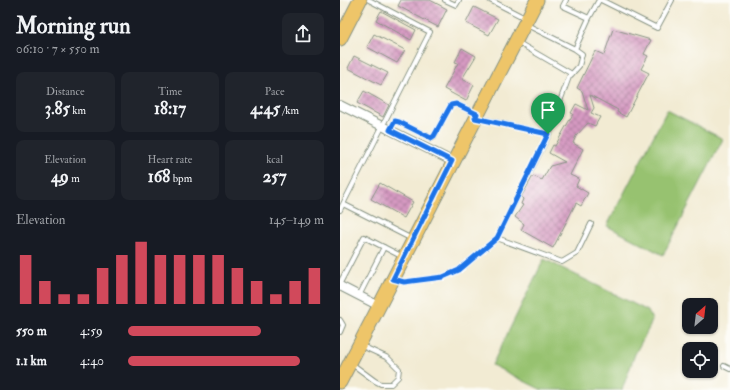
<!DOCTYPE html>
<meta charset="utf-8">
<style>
:root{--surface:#171b24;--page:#20242c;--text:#f1f3f6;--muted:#9ea1a6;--accent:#d1495b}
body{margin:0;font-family:"IM FELL Double Pica",serif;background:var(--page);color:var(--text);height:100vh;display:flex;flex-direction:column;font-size:15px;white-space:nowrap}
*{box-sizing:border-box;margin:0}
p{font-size:13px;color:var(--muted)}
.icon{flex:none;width:22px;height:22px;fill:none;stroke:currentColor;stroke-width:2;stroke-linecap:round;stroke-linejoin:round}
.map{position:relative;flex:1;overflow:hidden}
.side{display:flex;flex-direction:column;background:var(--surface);width:340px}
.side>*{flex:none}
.needle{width:26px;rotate:28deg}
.controls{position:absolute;left:342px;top:298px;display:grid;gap:8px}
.controls a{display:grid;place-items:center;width:36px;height:36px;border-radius:8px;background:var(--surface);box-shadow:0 1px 3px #0004;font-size:20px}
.pin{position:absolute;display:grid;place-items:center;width:34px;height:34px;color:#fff;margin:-41px -17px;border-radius:50% 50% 50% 0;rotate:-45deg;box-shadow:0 0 4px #0007}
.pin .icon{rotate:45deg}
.round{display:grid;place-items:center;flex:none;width:42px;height:42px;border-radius:8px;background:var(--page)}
.summary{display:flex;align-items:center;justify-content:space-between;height:68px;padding:0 16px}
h1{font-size:22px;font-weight:800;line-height:30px}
.figures{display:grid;grid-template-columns:repeat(3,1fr);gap:6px;height:68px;padding:4px 16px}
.figures div{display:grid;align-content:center;border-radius:8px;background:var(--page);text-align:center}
.figures b{font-size:17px;font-weight:800}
.figures small{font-size:11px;font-weight:400}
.figures p{font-size:11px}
.chart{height:112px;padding:8px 16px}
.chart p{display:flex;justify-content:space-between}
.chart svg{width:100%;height:72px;margin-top:4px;stroke:var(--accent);stroke-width:6}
ul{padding:0 16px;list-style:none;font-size:13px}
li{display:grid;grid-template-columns:64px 48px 1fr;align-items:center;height:30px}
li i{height:10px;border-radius:5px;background:var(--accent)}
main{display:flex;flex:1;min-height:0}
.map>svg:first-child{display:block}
.pitch{fill:#97c270;stroke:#5b8052}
.building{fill:url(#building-cross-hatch)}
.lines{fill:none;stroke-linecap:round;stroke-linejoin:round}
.service-casing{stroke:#889484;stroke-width:6}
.minor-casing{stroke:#889484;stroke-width:10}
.primary-casing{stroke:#889484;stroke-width:15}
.service{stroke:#fff;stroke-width:4}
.minor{stroke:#fff;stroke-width:8}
.primary{stroke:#eec569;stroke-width:13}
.route-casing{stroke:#fff;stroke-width:8}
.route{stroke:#1a73e8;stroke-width:5}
</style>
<main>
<section class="side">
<div class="summary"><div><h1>Morning run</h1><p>06:10 · 7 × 550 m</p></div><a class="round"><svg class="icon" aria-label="share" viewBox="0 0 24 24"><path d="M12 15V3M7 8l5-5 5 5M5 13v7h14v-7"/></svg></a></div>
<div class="figures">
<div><p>Distance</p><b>3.85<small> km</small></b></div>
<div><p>Time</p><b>18:17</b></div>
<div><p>Pace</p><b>4:45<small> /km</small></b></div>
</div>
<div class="figures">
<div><p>Elevation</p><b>49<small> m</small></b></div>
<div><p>Heart rate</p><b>168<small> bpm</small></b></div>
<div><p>kcal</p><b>257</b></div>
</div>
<div class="chart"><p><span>Elevation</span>145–149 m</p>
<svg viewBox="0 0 160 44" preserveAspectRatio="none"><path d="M5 44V14M15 44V30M25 44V38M35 44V38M45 44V22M55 44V14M65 44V6M75 44V14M85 44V14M95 44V14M105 44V14M115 44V22M125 44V30M135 44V38M145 44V30M155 44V22"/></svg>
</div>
<ul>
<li><b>550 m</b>4:59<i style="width:68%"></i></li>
<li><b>1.1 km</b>4:40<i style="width:88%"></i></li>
</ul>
</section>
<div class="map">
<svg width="390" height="390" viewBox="0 0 390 390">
<defs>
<pattern id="building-cross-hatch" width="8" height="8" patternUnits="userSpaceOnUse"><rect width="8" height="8" fill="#d599c1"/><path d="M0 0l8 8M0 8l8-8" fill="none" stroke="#ac7e9e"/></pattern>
</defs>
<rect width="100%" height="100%" fill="#fdfcf7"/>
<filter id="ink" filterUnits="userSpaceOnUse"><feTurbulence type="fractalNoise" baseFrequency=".025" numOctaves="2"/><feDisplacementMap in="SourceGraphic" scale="8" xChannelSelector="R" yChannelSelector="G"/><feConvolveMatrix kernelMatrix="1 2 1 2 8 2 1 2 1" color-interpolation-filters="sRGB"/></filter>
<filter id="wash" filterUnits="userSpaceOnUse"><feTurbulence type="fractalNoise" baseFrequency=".012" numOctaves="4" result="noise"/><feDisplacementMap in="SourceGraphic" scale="16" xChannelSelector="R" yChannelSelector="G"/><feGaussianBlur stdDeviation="0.9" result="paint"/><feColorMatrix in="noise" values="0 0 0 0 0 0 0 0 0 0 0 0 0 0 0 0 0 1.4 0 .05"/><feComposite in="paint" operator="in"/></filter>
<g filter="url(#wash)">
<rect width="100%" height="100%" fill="#f2ebd3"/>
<!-- pitch -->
<path class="pitch" d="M327,110L383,139L323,255L267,226Z
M204,259L308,311L312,320L310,326L295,354L282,390H202L152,365Z"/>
<g id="blocks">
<!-- building -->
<path class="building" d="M61,0H90L107,9L98,27L58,6Z
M134,7L158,19L149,35L126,23Z
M41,11L76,30L71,40L36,20Z
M273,29L311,40L304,54L308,56L301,69L309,73L286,117L277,112L278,110L250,95L254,108L251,113L260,117L255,126L248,123L236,136L233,143L243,149L230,175L239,179L236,186L248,193L241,206L236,203L213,248L181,230L184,224L175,217L183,205L181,204L183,199L181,197L193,176L202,180L210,166L225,162L209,153L213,145L215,146L233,114L231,113L236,104L248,110L242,91L237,88L255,51L264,55Z
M34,34L65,50L57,63L27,47Z
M122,48L136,56L122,79L134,85L126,101L104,89L118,63L115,62Z
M14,56L48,73L41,85L8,68Z
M24,91L49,105L43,117L17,103Z
M40,183L73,202L64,218L31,199Z"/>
</g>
</g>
<g filter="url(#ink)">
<use href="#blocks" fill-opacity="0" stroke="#889484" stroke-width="1"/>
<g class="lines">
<defs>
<path id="service" d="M105,0L116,5L119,0
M150,0L185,18
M226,0L223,6L249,18L259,0
M261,0L317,28L332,0
M187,25L235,49
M177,42L232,74
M137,118L209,134
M50,130L55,121L59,122L91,138L94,136L111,105L116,104L137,114
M3,204L72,239
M0,210L90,32L29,0
M157,238L222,262L237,253L251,224
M55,279L64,282L103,277L119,270L157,238L217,118L219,104L229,77L239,66L242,54L235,49L249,18
M0,283L24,237L63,257
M19,296L44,247
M0,320L3,325L0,332
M12,364L35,381L41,384H51L58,377L59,369L48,358L22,346
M384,366L390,369"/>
<path id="minor" d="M0,105L112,161
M0,286L39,306"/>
<path id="primary" d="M0,39L20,0
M0,382L197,0"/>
</defs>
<!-- service casing -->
<use href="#service" class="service-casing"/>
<!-- minor casing -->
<use href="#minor" class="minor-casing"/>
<!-- primary casing -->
<use href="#primary" class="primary-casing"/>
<!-- service -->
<use href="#service" class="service"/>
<!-- minor -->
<use href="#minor" class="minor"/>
<!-- primary -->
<use href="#primary" class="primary"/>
</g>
</g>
<g class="lines" filter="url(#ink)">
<defs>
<path id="route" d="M116,104L137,114L135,118L208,134L157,238L119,270L103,277L64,282L53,279L112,161L50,130L55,121L59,122L91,138L94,136L111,105Z"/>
</defs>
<!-- route casing -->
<use href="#route" class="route-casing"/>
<!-- route -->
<use href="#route" class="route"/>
</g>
</svg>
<div class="controls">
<a><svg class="needle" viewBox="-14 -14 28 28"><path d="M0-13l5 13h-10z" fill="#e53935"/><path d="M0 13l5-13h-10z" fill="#9ea1a6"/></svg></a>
<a><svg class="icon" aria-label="locate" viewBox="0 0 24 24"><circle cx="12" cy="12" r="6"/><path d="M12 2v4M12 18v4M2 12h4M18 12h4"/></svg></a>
</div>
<div class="pin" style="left:208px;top:134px;background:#1e9e55"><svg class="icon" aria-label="arrive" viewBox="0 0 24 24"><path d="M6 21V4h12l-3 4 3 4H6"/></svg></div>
</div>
</main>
